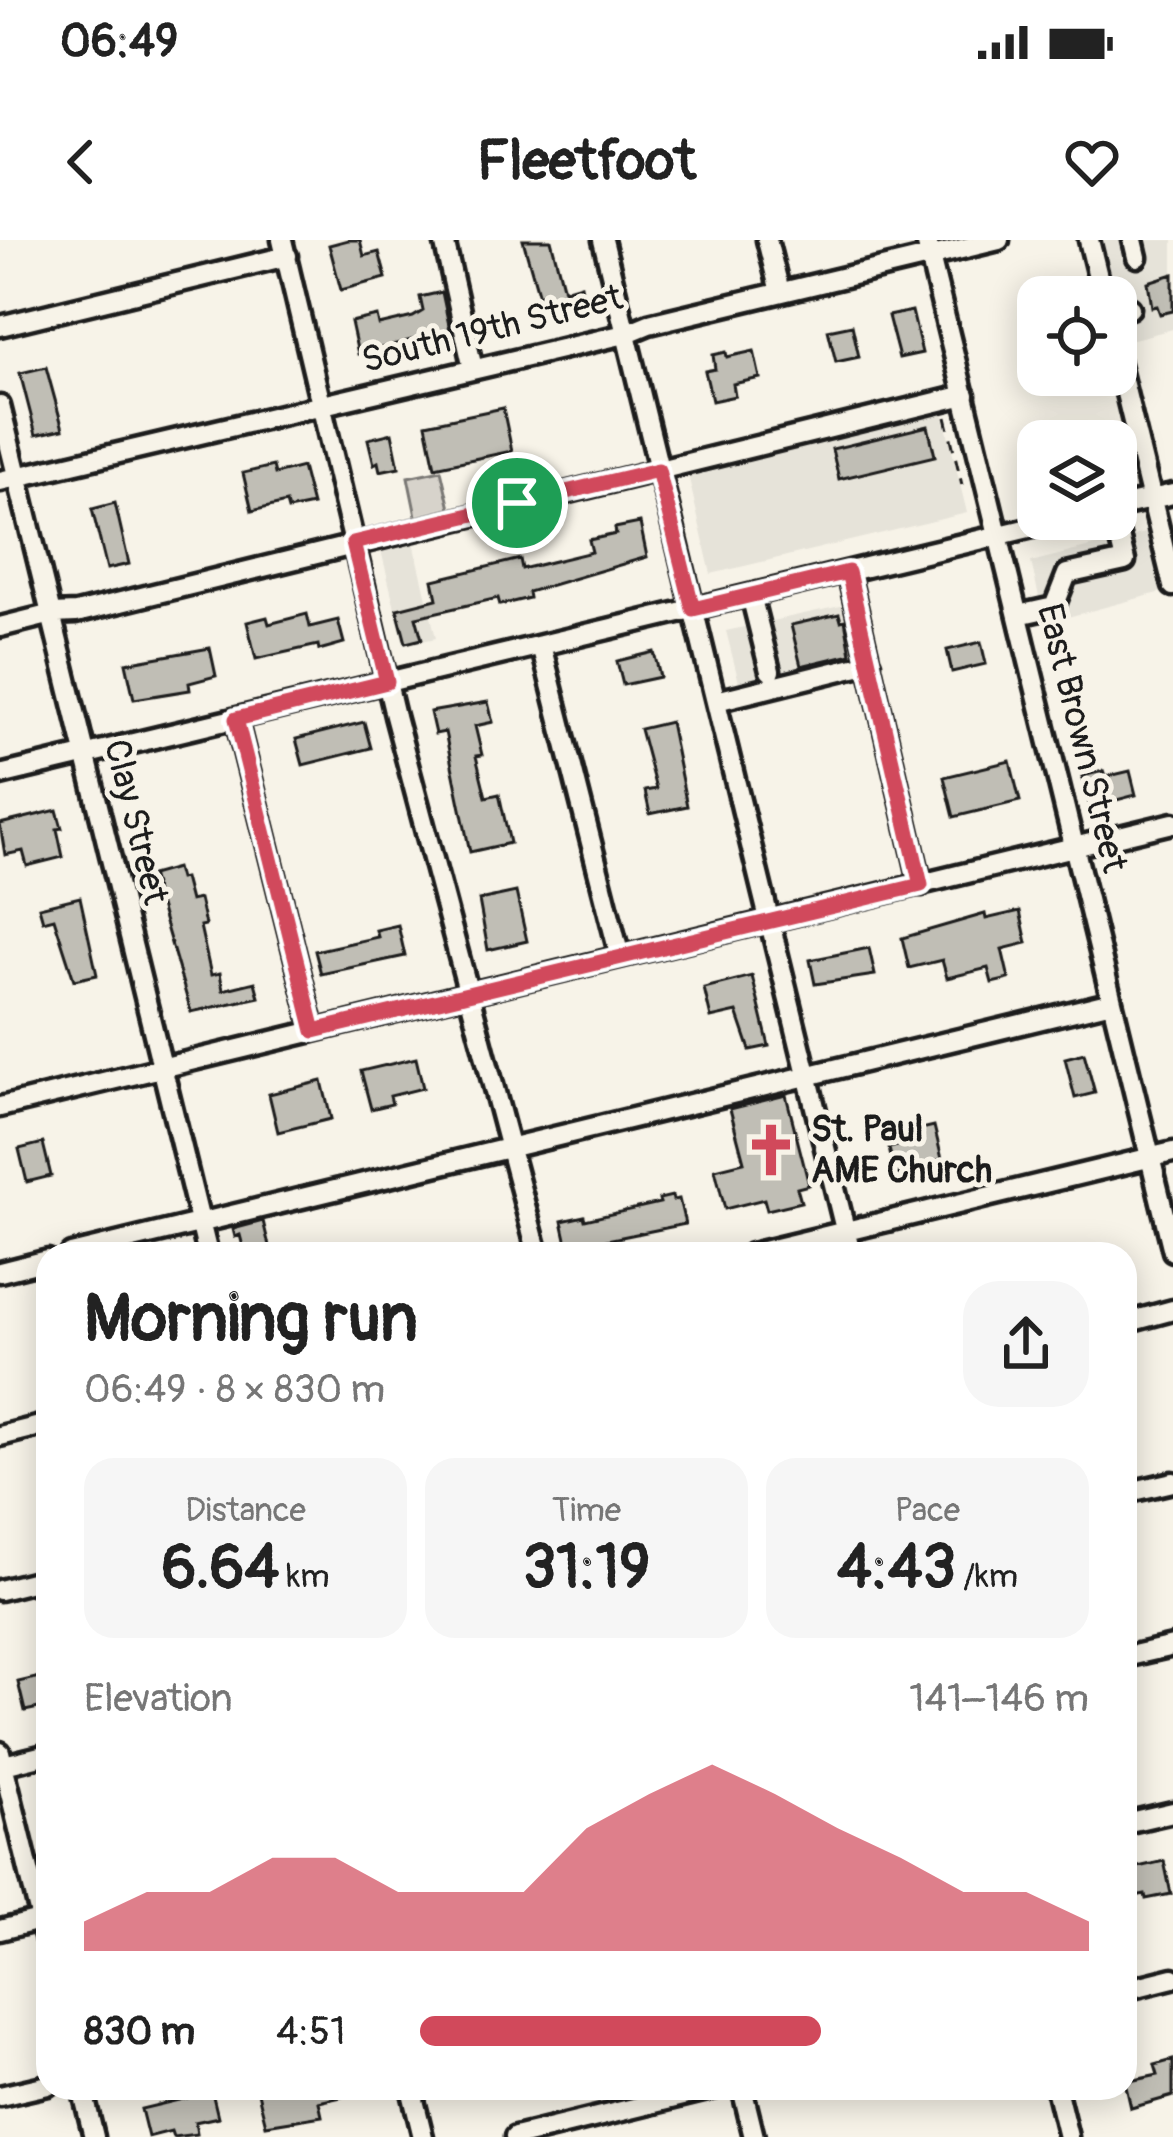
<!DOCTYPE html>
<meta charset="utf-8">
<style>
:root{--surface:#fff;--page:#f6f6f6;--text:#222;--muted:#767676;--accent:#d1495b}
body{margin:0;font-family:Pangolin,sans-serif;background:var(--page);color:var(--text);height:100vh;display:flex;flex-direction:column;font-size:45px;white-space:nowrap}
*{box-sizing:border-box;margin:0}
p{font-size:39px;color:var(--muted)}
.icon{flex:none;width:66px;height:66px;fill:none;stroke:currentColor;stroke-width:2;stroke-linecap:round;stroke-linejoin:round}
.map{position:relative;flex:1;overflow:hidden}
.details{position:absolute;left:36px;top:1002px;width:1101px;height:858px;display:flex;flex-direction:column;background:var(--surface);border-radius:36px;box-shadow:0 6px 30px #0003}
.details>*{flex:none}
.fabs{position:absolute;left:1017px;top:36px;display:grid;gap:24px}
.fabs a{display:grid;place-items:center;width:120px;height:120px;border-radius:24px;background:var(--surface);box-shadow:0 6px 30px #0003;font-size:60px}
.pin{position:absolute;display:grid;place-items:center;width:102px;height:102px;color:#fff;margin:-51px;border:6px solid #fff;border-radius:50%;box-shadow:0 3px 12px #0007}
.round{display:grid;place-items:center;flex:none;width:126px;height:126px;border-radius:36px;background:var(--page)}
.summary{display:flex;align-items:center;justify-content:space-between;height:204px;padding:0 48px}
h1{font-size:66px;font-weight:700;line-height:90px}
.metrics{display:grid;grid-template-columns:repeat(3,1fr);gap:18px;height:204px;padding:12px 48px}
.metrics div{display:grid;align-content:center;border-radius:30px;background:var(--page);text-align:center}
.metrics b{font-size:60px;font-weight:700}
.metrics small{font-size:33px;font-weight:400}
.metrics p{font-size:33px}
.chart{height:336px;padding:24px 48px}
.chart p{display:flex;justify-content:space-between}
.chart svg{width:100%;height:216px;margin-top:12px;fill:var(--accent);opacity:.7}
ul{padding:0 48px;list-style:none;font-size:39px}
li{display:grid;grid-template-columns:192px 144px 1fr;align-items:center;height:90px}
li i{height:30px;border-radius:15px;background:var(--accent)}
.status{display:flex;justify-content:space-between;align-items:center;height:84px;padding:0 60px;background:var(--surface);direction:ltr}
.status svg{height:33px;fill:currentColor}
header{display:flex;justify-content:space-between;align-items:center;height:156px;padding:0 48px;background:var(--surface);font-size:54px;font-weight:700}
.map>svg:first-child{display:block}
.built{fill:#e6e3d9}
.green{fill:#d7d3cb;stroke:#7a7874;stroke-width:3}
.building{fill:#c0beb5;stroke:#1c1c1c;stroke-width:3}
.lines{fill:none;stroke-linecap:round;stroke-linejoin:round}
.minor-casing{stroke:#1c1c1c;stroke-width:27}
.path{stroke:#1c1c1c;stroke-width:3;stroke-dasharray:12 9;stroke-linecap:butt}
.minor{stroke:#f7f3e8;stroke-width:18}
.route-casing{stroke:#fff;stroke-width:24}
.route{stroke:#d1495b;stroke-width:15}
.labels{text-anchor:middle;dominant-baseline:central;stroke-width:10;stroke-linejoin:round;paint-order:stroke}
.street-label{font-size:36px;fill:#1c1c1c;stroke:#f7f3e8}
.poi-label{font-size:36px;font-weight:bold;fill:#1c1c1c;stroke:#f7f3e8;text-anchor:start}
</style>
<div class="status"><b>06:49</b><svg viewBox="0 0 49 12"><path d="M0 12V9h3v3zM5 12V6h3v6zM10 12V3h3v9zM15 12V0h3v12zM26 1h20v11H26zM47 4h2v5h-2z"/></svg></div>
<header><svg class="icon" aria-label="back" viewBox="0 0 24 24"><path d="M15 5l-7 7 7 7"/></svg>Fleetfoot<svg class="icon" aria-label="heart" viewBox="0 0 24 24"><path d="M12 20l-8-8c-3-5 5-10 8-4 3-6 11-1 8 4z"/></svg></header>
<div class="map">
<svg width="1173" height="1897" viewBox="0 0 1173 1897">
<rect width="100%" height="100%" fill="#f7f3e8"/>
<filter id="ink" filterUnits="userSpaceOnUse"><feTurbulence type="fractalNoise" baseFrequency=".00833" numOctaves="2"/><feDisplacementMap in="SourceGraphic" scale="24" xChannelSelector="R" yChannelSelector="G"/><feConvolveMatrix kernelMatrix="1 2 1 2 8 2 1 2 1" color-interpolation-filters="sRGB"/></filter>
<g filter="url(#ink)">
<!-- built -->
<path class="built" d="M1095,0H1173V89L1118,103L1116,57H1108Z
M941,165L967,273L711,334L686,226Z
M1173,286V349L1045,383L1031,322Z
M412,294L436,398L404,405L379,302Z
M854,363L870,436L745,466L726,391Z"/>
<!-- green -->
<path class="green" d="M441,230L451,273L417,281L408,237Z"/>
<!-- building -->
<path class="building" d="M348,0H360L364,16L379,12L386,38L341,50L329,5Z
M523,0H551L564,50L581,45L585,64L544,74Z
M1173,34V71L1160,74L1157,66L1152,67L1148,42Z
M442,52L450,90L358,114L351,82L377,76L379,85L413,77L423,71L420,57Z
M912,71L922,113L899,118L888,76Z
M852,85L859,117L836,122L828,90Z
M754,111L760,138L733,144L735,156L712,161L705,131L715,129L713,115L726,112L727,117Z
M46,127L63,189L36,195L20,133Z
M503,168L512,211L435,227L426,184Z
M928,186L935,216L839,239L832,209Z
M392,193L399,227L380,231L378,222L374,224L368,199Z
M273,226L275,234L302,227L312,265L288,270L286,263L252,271L243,233Z
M115,263L129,324L107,329L92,269Z
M640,283L647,317L528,352L529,358L500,365L498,358L416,377L422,399L406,403L397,369L437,359L433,340L520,319L522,329L592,312L589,300L616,294L615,288Z
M307,374L310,387L338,380L344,403L319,410L318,405L256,419L247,382L267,377L269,384Z
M839,374L841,381L845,380L851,414L801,426L791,385Z
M981,402L986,424L952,432L947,410Z
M210,408L216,436L189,443L190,450L134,459L126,423Z
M654,412L660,437L623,445L617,421Z
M488,462L493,482L475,486L482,515L476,516L486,557L499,554L510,603L470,612L445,492L435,494L430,472Z
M364,482L371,508L303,525L296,499Z
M670,482L687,566L650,574L645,551L656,549L640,489Z
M1010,521L1020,561L954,577L944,537Z
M1103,531L1105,537L1130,531L1136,555L1090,567L1082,536Z
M57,570L62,588L57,589L63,617L27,626L23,611L5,615L0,584Z
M176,628L179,639L184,638L190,661L199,659L205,685L200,686L211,735L220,733L223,750L255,742L259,757L191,772L151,635Z
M516,652L527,701L488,710L479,660Z
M80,657L97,735L74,740L54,678L43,681L39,667Z
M1020,671L1027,703L1002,709L1009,739L992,743L988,728L947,738L942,720L909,728L902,698L985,674L986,679Z
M398,685L405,716L321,734L315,711L378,697L376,690Z
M869,708L875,735L815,744L810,720Z
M752,736L769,806L750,810L737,772L711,778L704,748Z
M1084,813L1095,853L1075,858L1065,818Z
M416,818L423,848L390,856L392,864L371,869L361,831Z
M322,841L331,879L278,892L269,854Z
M786,855L809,945L797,948L801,962L767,970L764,959L725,969L715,929L744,922L730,869Z
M934,886L942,919L895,936L889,908L920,900L917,890Z
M43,903L51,936L27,942L19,909Z
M672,956L673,960L679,959L685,984L568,1008L562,981L584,976L585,980L660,963L659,959Z
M263,981L271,1014H245L240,995L235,997L233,989Z
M44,1436L48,1466L25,1471L18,1442Z
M1164,1621L1171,1654L1146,1659L1145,1654L1125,1658V1630Z
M1173,1820V1856L1131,1868L1125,1842L1158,1835L1155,1825Z
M265,1848H353L354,1854L319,1862L322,1876L266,1885L258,1853Z
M212,1852L218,1877L195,1882L197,1894L173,1897L171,1891L148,1897L141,1869Z"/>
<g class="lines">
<defs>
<path id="minor" d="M282,0L395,476L538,1014
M444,0L473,129
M603,0L851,1014
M767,0L780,52
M926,0L1173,1011
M1089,0L1103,57
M1133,0L1137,17
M1116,71L1130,68
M0,86L287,16
M1116,112L1173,346
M0,166L208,1014
M0,241L625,94L649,84L999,0
M1116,267L1173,254
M848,332L921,645
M751,355L770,431
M1018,375L1054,367L1067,334L1125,321L1115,279
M0,387L52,374L76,373L965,155
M541,405L620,717
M716,461L870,423
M236,479L314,791
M0,535L1066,279
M0,867L1173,583
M71,1014L1112,762
M751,1014L1173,912
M0,1032L48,1020
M1125,1083L1173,1070
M0,1196L48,1184
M1125,1253L1173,1242
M0,1350L48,1338
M1125,1417L1173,1406
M0,1512L48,1708
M0,1526L48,1514
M1125,1583L1173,1572
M0,1690L48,1678
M1125,1750L1173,1738
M82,1848L94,1897
M411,1848L423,1897
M742,1848L754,1897
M1056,1848L1068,1897
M0,1856L48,1845
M515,1897L716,1848"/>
</defs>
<!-- minor casing -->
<use href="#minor" class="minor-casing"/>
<!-- path -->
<path class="path" d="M946,177L962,245"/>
<!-- minor -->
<use href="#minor" class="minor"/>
</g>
</g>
<g class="lines" filter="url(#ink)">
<defs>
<path id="route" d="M658,230L693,369L848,332L921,645L314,791L236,479L387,442L353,303Z"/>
</defs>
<!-- route casing -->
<use href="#route" class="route-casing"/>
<!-- route -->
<use href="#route" class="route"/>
</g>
<!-- icons -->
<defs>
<symbol id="church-bare" viewBox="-9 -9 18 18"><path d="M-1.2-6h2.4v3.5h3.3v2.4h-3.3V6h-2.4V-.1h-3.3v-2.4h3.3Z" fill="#d1495b" stroke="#f7f3e8" stroke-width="2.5" paint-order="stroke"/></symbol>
</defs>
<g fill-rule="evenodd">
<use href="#church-bare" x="733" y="872" width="76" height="76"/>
</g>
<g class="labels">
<!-- street labels -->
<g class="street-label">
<text transform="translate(492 89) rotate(-14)">South 19th Street</text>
<text transform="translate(1082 498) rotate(76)">East Brown Street</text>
<text transform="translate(136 582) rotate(76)">Clay Street</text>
</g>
<!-- poi labels -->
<g class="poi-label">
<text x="811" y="889">St. Paul<tspan x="811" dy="41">AME Church</tspan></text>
</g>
</g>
</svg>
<div class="fabs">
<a><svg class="icon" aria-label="locate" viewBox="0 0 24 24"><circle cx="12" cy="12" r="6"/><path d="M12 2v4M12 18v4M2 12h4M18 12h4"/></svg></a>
<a><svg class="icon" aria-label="layers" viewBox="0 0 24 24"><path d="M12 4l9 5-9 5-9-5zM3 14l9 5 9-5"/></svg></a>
</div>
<div class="pin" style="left:517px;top:263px;background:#1e9e55"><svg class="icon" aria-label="arrive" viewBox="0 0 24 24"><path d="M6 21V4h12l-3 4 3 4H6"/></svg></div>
<section class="details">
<div class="summary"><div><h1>Morning run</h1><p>06:49 · 8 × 830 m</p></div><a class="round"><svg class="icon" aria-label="share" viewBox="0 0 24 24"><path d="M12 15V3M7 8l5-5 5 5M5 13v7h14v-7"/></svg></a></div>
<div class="metrics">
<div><p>Distance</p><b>6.64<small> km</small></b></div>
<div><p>Time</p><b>31:19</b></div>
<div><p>Pace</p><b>4:43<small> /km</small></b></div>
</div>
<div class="chart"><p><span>Elevation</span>141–146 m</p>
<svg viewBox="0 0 160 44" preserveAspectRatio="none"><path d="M0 44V38L10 32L20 32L30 25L40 25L50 32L60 32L70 32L80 19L90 12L100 6L110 12L120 19L130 25L140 32L150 32L160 38V44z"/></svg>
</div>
<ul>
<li><b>830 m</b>4:51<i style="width:60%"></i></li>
</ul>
</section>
</div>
